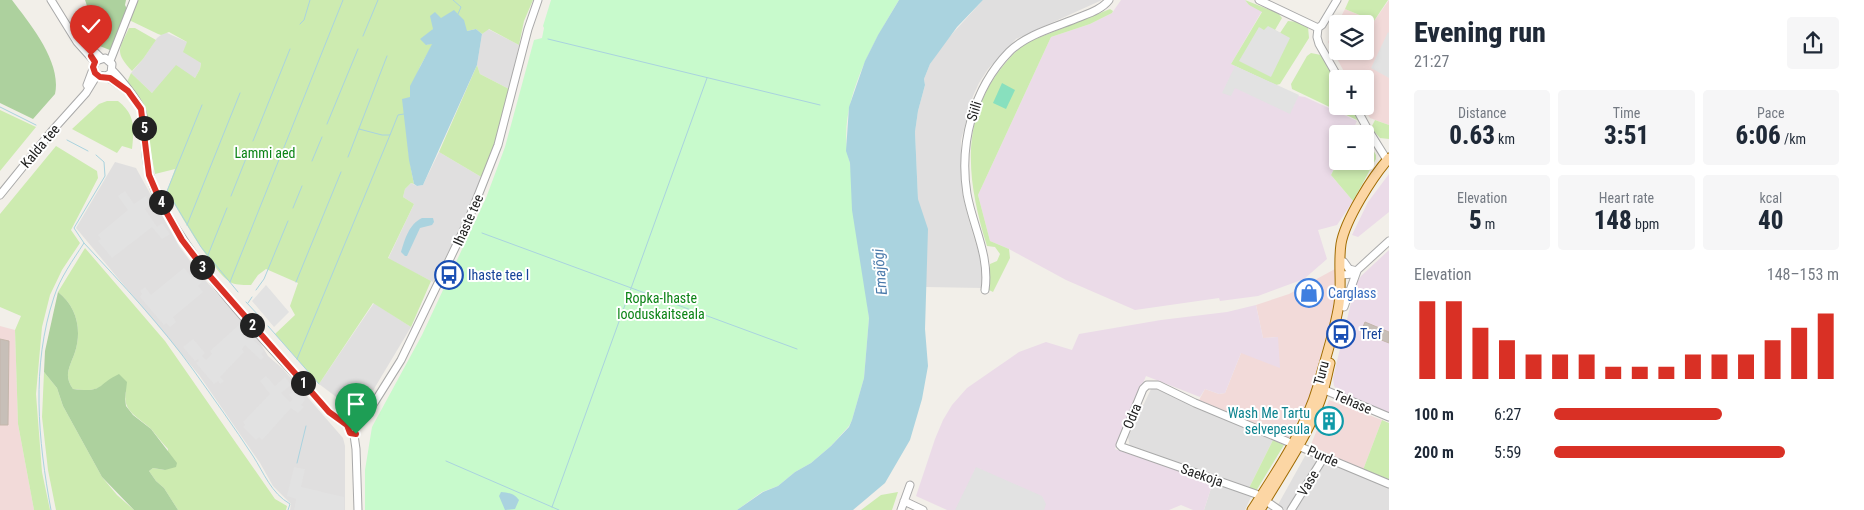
<!DOCTYPE html>
<meta charset="utf-8">
<style>
:root{--surface:#fff;--page:#f6f6f7;--text:#1f2937;--muted:#747a83;--accent:#d93025}
body{margin:0;font-family:"Roboto Condensed",sans-serif;background:var(--page);color:var(--text);height:100vh;display:flex;flex-direction:column;font-size:19px;white-space:nowrap}
*{box-sizing:border-box;margin:0}
p{font-size:16px;color:var(--muted)}
.icon{flex:none;width:28px;height:28px;fill:none;stroke:currentColor;stroke-width:2;stroke-linecap:round;stroke-linejoin:round}
.map{position:relative;flex:1;overflow:hidden}
.side{display:flex;flex-direction:column;background:var(--surface);width:475px}
.side>*{flex:none}
.controls{position:absolute;left:1329px;top:15px;display:grid;gap:10px}
.controls a{display:grid;place-items:center;width:45px;height:45px;border-radius:5px;background:var(--surface);box-shadow:0 2px 8px #0003;font-size:25px}
.pin{position:absolute;display:grid;place-items:center;width:42px;height:42px;color:#fff;margin:-51px -21px;border-radius:50% 50% 50% 0;rotate:-45deg;box-shadow:0 0 5px #0007}
.pin .icon{rotate:45deg}
.km{position:absolute;width:25px;height:25px;margin:-12px;border-radius:50%;background:#222;color:#fff;font-size:14px;line-height:25px;text-align:center}
.round{display:grid;place-items:center;flex:none;width:52px;height:52px;border-radius:5px;background:var(--page)}
.head{display:flex;align-items:center;justify-content:space-between;height:85px;padding:0 25px}
h1{font-size:28px;font-weight:800;line-height:38px}
.metrics{display:grid;grid-template-columns:repeat(3,1fr);gap:8px;height:85px;padding:5px 25px}
.metrics div{display:grid;align-content:center;border-radius:5px;background:var(--page);text-align:center}
.metrics b{font-size:25px;font-weight:800}
.metrics small{font-size:14px;font-weight:400}
.metrics p{font-size:14px}
.chart{height:140px;padding:10px 25px}
.chart p{display:flex;justify-content:space-between}
.chart svg{width:100%;height:90px;margin-top:5px;stroke:var(--accent);stroke-width:6}
ul{padding:0 25px;list-style:none;font-size:16px}
li{display:grid;grid-template-columns:80px 60px 1fr;align-items:center;height:38px}
li i{height:12px;border-radius:6px;background:var(--accent)}
main{display:flex;flex:1;min-height:0}
.map>svg:first-child{display:block}
.residential{fill:#e0dfdf}
.commercial{fill:#f2dad9;fill-rule:evenodd}
.industrial{fill:#ebdbe8}
.grass{fill:#cdebb0}
.forest{fill:#add19e}
.park{fill:#c8facc}
.pitch{fill:#88e0be}
.parking{fill:#e2e2e2}
.water{fill:#aad3df}
.lines{fill:none;stroke-linecap:round;stroke-linejoin:round}
.stream{stroke:#aad3df;stroke-width:1}
.building{fill:#c7bfb8;stroke:#c4b6ab}
.minor-casing{stroke:#a9a9a9;stroke-width:9}
.major-casing{stroke:#a06b00;stroke-width:11}
.minor{stroke:#fff;stroke-width:7}
.major{stroke:#fcd6a4;stroke-width:9}
.route-casing{stroke:#fff;stroke-width:10}
.route{stroke:#d93025;stroke-width:6}
.labels{text-anchor:middle;dominant-baseline:central;stroke-width:4;stroke-linejoin:round;paint-order:stroke}
.street-label{font-size:14px;fill:#222;stroke:#fff}
.park-label{font-size:14px;fill:#0c8416;stroke:#fff}
.transit-label{font-size:14px;fill:#164399;stroke:#fff;text-anchor:start}
.shop-label{font-size:14px;fill:#366cbe;stroke:#fff;text-anchor:start}
.culture-label{font-size:14px;fill:#0d838f;stroke:#fff;text-anchor:end}
.water-label{font-size:15px;font-style:italic;fill:#4a7aab;stroke:#fff}
</style>
<main>
<div class="map">
<svg width="1389" height="510" viewBox="0 0 1389 510">
<rect width="100%" height="100%" fill="#f2efe9"/>
<!-- residential -->
<path class="residential" d="M983,0H1102L1016,39L988,69L979,83L973,96L961,140V172L963,196L969,221L982,265V288L926,287V264L918,199L915,132L918,111L925,85L924,79L930,64L942,45Z
M488,29L519,45L509,89L480,74L477,65L482,34Z
M165,32L187,42L201,62L200,69L195,78L189,75L158,87L152,93L131,73L143,59L157,38Z
M439,152L483,178L468,213L433,282L388,259L414,204L403,197L405,189L411,183L417,186L423,185Z
M115,162L136,168L179,246L199,273L259,341L268,356L283,369L343,438L345,446V510H290L291,504L273,486L260,463L199,375L76,228Z
M374,303L411,327L359,414L319,384Z
M1152,387L1249,427L1273,440L1249,488L1130,447L1128,437Z
M1310,447L1389,479V510H1275Z
M1213,482L1252,495L1245,510H1204Z"/>
<!-- commercial -->
<path class="commercial" d="M1389,0V125L1370,118L1368,115L1363,106H1365V79H1348L1328,42L1345,9L1374,21ZM1338,24H1365V51H1338Z
M1335,269L1334,307L1315,377L1309,398L1289,438L1199,400L1205,389L1219,394L1225,393L1241,353L1278,337L1263,338L1256,305L1289,294Z
M0,326L15,330L18,424L34,510H0Z
M1329,400L1382,420L1363,470L1310,447Z"/>
<!-- industrial -->
<path class="industrial" d="M1121,0H1245L1249,5L1262,11L1231,64L1298,96L1305,97L1357,121L1351,134H1338V161L1331,175L1353,201L1337,225L1318,230L1327,259L1304,279L1258,296L1220,301L1219,298L1135,310L1066,280L1009,249L990,241L978,195L1051,37L1090,24L1112,13Z
M1389,174V212L1358,237L1352,235L1368,202Z
M1389,250V413L1340,392L1334,386L1333,378L1355,286L1361,276Z
M1256,305L1263,338L1278,337L1280,368L1241,353L1225,393L1219,394L1205,389L1200,397L1146,376L1115,449L1213,482L1204,510H1193L1181,505L1169,510H947L916,496L935,439L943,420L952,405L967,388L1019,352L1046,342L1072,350L1079,334L1161,320L1227,312Z"/>
<!-- grass -->
<path class="grass" d="M136,0H533L524,21L519,45L489,29L482,34L476,29L467,31L433,29L426,45L433,43C428,54 421,63 417,74C403,109 406,147 414,184L411,183L405,189L403,197L414,204L388,258L431,281L411,327L373,303L319,384L275,334L295,315L290,306L298,283L266,269L258,275L251,285C245,285 237,285 232,283C215,276 177,209 167,191L175,169L155,174L142,104L127,82L131,73L152,93L176,65L195,78L200,69L201,63L183,52L187,42L169,32L161,35L158,34L129,20Z
M1245,0L1278,13L1282,18L1275,30L1280,33L1288,21L1299,22L1308,27L1309,38L1280,84L1276,85L1231,64L1262,12L1249,5Z
M1349,0H1388L1374,21L1345,9Z
M1110,9L1113,11L1112,13L1090,24L1051,37L978,195L990,241L1009,249L1010,258L993,292L989,290L990,264L997,261L1000,254L995,247L987,246C968,185 959,125 999,71C1009,58 1018,47 1033,40Z
M129,28H135L156,40L143,59L132,71C115,52 118,51 129,28Z
M1311,53L1321,55L1337,81L1338,106H1351L1359,121L1292,89L1291,84L1307,56Z
M477,65L480,74L509,89L500,128L483,178L439,152Z
M107,101H118C136,115 134,129 132,149L122,146L117,153L72,129L99,104Z
M0,110L36,127L0,171Z
M1375,120L1389,125V139L1380,138L1371,128Z
M1365,136L1376,155V159L1353,201L1331,175L1338,161H1365Z
M56,146L97,171L98,178L71,230L80,243L62,270L50,295L42,327L36,394L42,472L50,510H34L18,424L15,330L21,316L0,307V214Z
M85,248L165,341L275,499L287,506L286,510H178L164,488L156,481L149,471L153,468L165,470L168,449C162,443 157,436 152,430C141,418 121,412 126,392L104,384C95,392 85,390 73,389C63,375 70,367 75,352C82,330 77,307 58,292Z
M44,372L57,388L63,406L102,477L117,495L134,510H56L48,470L42,417Z
M1382,420L1389,423V479L1363,470Z
M1273,440L1284,445L1256,491L1249,488Z
M898,492L892,510H861L881,495Z"/>
<!-- forest -->
<path class="forest" d="M0,0H12C30,24 62,62 55,94L33,119L0,103Z
M85,0H126L125,5L129,13L115,52L97,45L107,33L108,28L103,23C90,21 89,11 85,0Z
M58,292C77,307 82,330 75,352C70,367 63,375 73,389C104,393 96,385 119,374L127,382L125,399L126,406L133,415L151,429L177,463L176,467L165,470L153,468L149,471L156,481L164,488L178,510H134L102,477L63,406L57,388L44,372L45,351Z"/>
<!-- park -->
<path class="park" d="M551,0H899C872,44 834,110 850,163L869,318L864,378L852,420L849,426L831,446L811,463L795,472L778,486L762,492L737,510H365V470L372,427L422,335L486,198L505,147L534,40L542,38L544,28L543,26Z"/>
<!-- pitch -->
<path class="pitch" d="M1002,83L1015,90L1006,109L993,103Z"/>
<!-- parking -->
<path class="parking" d="M1268,26L1290,38L1271,77L1239,61L1259,27L1264,30Z
M1388,32L1389,33V78L1371,68Z
M1235,66L1299,95L1290,114L1235,88L1231,96L1222,93Z
M125,191L134,204L146,196L150,205L145,209L157,227L162,223L170,234L162,239L152,227L112,258L98,241L101,239L98,235L128,210L118,196Z
M184,268L194,280L199,277L202,282L198,286L203,292L173,317L176,322L170,327L166,323L164,325L140,297L142,294L140,291L145,287L151,295Z
M266,285L289,312L274,327L252,301Z
M240,324L246,331L242,335L247,340L251,337L264,351L261,354L264,357L261,360L245,345L242,349L244,352L220,377L224,381L220,384L218,381L214,384L196,363L199,361L198,359L195,361L183,347L193,339L205,353L202,356L206,360L212,354L210,351Z
M266,376L275,386L285,377L291,385L281,393L290,402L293,399L289,395L296,389L305,400L301,405L304,407L298,413L291,408L262,440L259,437L256,440L243,427L245,425L243,422L270,394L260,381Z
M294,467L305,469L301,487L344,497V510H294L296,499L287,496Z
M976,467L1042,496L1046,504L1044,510H955Z"/>
<!-- water -->
<path class="water" d="M899,0H983L957,27L930,64L924,79L925,85L918,111L915,132L918,199L928,229L925,329L928,366L922,399L910,440L885,483L853,510H737L763,492L778,486L795,472L811,463L831,446L849,427L852,420L864,378L869,318L852,210L850,163L846,151L849,107L865,61L878,35Z
M454,10L464,20L467,31L476,29L482,34L477,65L423,185L417,186L414,184L409,160L402,99L410,97V86L432,44L426,45L420,39L433,29L430,16L435,12L441,18Z
M422,218H433L434,222L432,225L420,228L407,256H405L401,252C405,239 409,224 422,218Z
M501,492C509,493 514,493 519,500L515,509L505,510L499,496Z"/>
<g class="lines">
<!-- stream -->
<path class="stream" d="M453,0L461,7L458,14
M300,24L304,20L310,0
M363,36L378,0
M548,39L820,105
M202,105L167,191L201,247L238,292
M0,107L36,125
M327,124L358,49
M359,129L382,135H390L398,115L404,114
M67,140L88,151
M253,141L290,49
M348,157L387,56
M312,161L322,137
M231,196L249,151
M293,208L302,186
M187,225L240,93
M482,233L797,349
M84,243C122,284 161,325 194,371C214,399 234,427 253,456C264,473 271,493 290,504L288,510
M208,255L227,208
M230,282L343,0
M296,282L341,172
M256,290L264,279L288,221
M246,302L260,317
M248,303L252,297
M268,326L319,384
M297,359L390,135
M446,461L559,510
M297,463L306,426
M552,507L707,78
M51,510C38,440 31,366 54,297C60,278 73,260 84,243L74,228L105,176L104,162L96,155"/>
</g>
<!-- building -->
<path class="building" d="M1319,283L1322,291L1300,302L1297,295Z
M1365,322L1389,332V343L1361,332Z
M0,339L9,341L8,425H0Z"/>
<g class="lines">
<defs>
<path id="minor" d="M51,0L77,42L95,62
M1259,0L1318,28
M1337,0L1322,25L1318,28L1317,37L1319,44L1339,79
M75,33L101,58
M110,61L134,0
M112,70C120,78 137,99 141,109C146,120 144,132 145,143C146,164 150,183 160,201C203,281 270,345 329,412L347,425
M106,76L128,91
M87,85L96,61L105,58L112,64L111,73L106,76L97,75L94,70
M1355,106L1367,128L1387,160
M0,195L51,132L86,93L97,75
M1344,262L1349,269L1357,271
M1341,275L1353,274L1389,241
M985,290C990,256 973,227 967,194C959,144 973,89 1009,52C1027,34 1056,27 1080,17C1090,13 1102,9 1109,0
M1344,307L1357,271
M1320,388L1389,417
M358,423L369,411L401,360L468,221L498,145L528,29L538,0
M354,435L356,449L358,510
M904,501L923,510
M901,510L910,485
M1279,510L1256,494L1122,447L1120,445L1143,389L1147,385H1158L1195,403L1389,484
M1291,510L1324,457"/>
<path id="major" d="M1252,510C1276,473 1306,428 1318,386C1325,359 1335,331 1339,304C1342,284 1338,264 1341,244C1345,220 1373,176 1389,158
M1260,510C1281,474 1306,439 1320,401C1325,388 1327,375 1330,363"/>
</defs>
<!-- minor casing -->
<use href="#minor" class="minor-casing"/>
<!-- major casing -->
<use href="#major" class="major-casing"/>
<!-- minor -->
<use href="#minor" class="minor"/>
<!-- major -->
<use href="#major" class="major"/>
</g>
<g class="lines">
<defs>
<path id="route" d="M91,56L95,62L93,67L95,73L100,77L110,78L128,91L141,109L149,175L161,203L182,240L208,274L329,412L347,425L350,433L356,434"/>
</defs>
<!-- route casing -->
<use href="#route" class="route-casing"/>
<!-- route -->
<use href="#route" class="route"/>
</g>
<!-- icons -->
<defs>
<symbol id="bus-ring" viewBox="-11 -11 22 22"><circle r="9.5" fill="#fff" stroke="#1a4fb4" stroke-width="1.5"/><path d="M-5-6H5V4H4V6H2V4H-2V6H-4V4H-5ZM-3.5-4V0h7V-4ZM-3.5 1.2v1.5H-2V1.2ZM2 1.2v1.5H3.5V1.2Z" fill="#1a4fb4"/></symbol>
<symbol id="shop-ring" viewBox="-11 -11 22 22"><circle r="9.5" fill="#fff" stroke="#3f7fe0" stroke-width="1.5"/><path d="M-5-2.5h2.3a2.7 3.5 0 0 1 5.4 0H5L5.5 6h-11ZM-1.5-2.5h3a1.5 2.3 0 0 0-3 0Z" fill="#3f7fe0"/></symbol>
<symbol id="building-ring" viewBox="-11 -11 22 22"><circle r="9.5" fill="#fff" stroke="#0f9aa8" stroke-width="1.5"/><path d="M-4-6H4V6H1V3H-1V6H-4ZM-2.5-4.3h1.7v1.8h-1.7ZM.8-4.3h1.7v1.8H.8ZM-2.5-1h1.7V.8h-1.7ZM.8-1h1.7V.8H.8Z" fill="#0f9aa8"/></symbol>
</defs>
<g fill-rule="evenodd">
<use href="#bus-ring" x="433" y="259" width="32" height="32"/>
<use href="#shop-ring" x="1293" y="277" width="32" height="32"/>
<use href="#bus-ring" x="1325" y="318" width="32" height="32"/>
<use href="#building-ring" x="1313" y="405" width="32" height="32"/>
</g>
<g class="labels">
<!-- street labels -->
<g class="street-label">
<text transform="translate(974 111) rotate(-73)">Siili</text>
<text transform="translate(40 146) rotate(-50)">Kalda tee</text>
<text transform="translate(468 220) rotate(-66)">Ihaste tee</text>
<text transform="translate(1321 373) rotate(-75)">Turu</text>
<text transform="translate(1353 402) rotate(23)">Tehase</text>
<text transform="translate(1132 416) rotate(-67)">Odra</text>
<text transform="translate(1323 456) rotate(24)">Purde</text>
<text transform="translate(1202 475) rotate(19)">Saekoja</text>
<text transform="translate(1308 483) rotate(-59)">Vase</text>
</g>
<!-- park labels -->
<g class="park-label">
<text x="265" y="153">Lammi aed</text>
<text x="661" y="298">Ropka-Ihaste<tspan x="661" dy="16">looduskaitseala</tspan></text>
</g>
<!-- transit labels -->
<g class="transit-label">
<text x="468" y="275">Ihaste tee I</text>
<text x="1360" y="334">Tref</text>
</g>
<!-- shop labels -->
<g class="shop-label">
<text x="1328" y="293">Carglass</text>
</g>
<!-- culture labels -->
<g class="culture-label">
<text x="1310" y="413">Wash Me Tartu<tspan x="1310" dy="16">selvepesula</tspan></text>
</g>
<!-- water labels -->
<g class="water-label">
<text transform="translate(880 272) rotate(-95)">Emajõgi</text>
</g>
</g>
</svg>
<div class="controls">
<a><svg class="icon" aria-label="layers" viewBox="0 0 24 24"><path d="M12 4l9 5-9 5-9-5zM3 14l9 5 9-5"/></svg></a>
<a>+</a>
<a>−</a>
</div>
<div class="pin" style="left:356px;top:434px;background:#1e9e55"><svg class="icon" aria-label="arrive" viewBox="0 0 24 24"><path d="M6 21V4h12l-3 4 3 4H6"/></svg></div>
<div class="pin" style="left:91px;top:56px;background:#d93025"><svg class="icon" aria-label="check" viewBox="0 0 24 24"><path d="M5 12l5 5 9-10"/></svg></div>
<b class="km" style="left:303px;top:383px">1</b>
<b class="km" style="left:252px;top:325px">2</b>
<b class="km" style="left:202px;top:267px">3</b>
<b class="km" style="left:161px;top:202px">4</b>
<b class="km" style="left:144px;top:128px">5</b>
</div>
<section class="side">
<div class="head"><div><h1>Evening run</h1><p>21:27</p></div><a class="round"><svg class="icon" aria-label="share" viewBox="0 0 24 24"><path d="M12 15V3M7 8l5-5 5 5M5 13v7h14v-7"/></svg></a></div>
<div class="metrics">
<div><p>Distance</p><b>0.63<small> km</small></b></div>
<div><p>Time</p><b>3:51</b></div>
<div><p>Pace</p><b>6:06<small> /km</small></b></div>
</div>
<div class="metrics">
<div><p>Elevation</p><b>5<small> m</small></b></div>
<div><p>Heart rate</p><b>148<small> bpm</small></b></div>
<div><p>kcal</p><b>40</b></div>
</div>
<div class="chart"><p><span>Elevation</span>148–153 m</p>
<svg viewBox="0 0 160 44" preserveAspectRatio="none"><path d="M5 44V6M15 44V6M25 44V19M35 44V25M45 44V32M55 44V32M65 44V32M75 44V38M85 44V38M95 44V38M105 44V32M115 44V32M125 44V32M135 44V25M145 44V19M155 44V12"/></svg>
</div>
<ul>
<li><b>100 m</b>6:27<i style="width:59%"></i></li>
<li><b>200 m</b>5:59<i style="width:81%"></i></li>
</ul>
</section>
</main>
